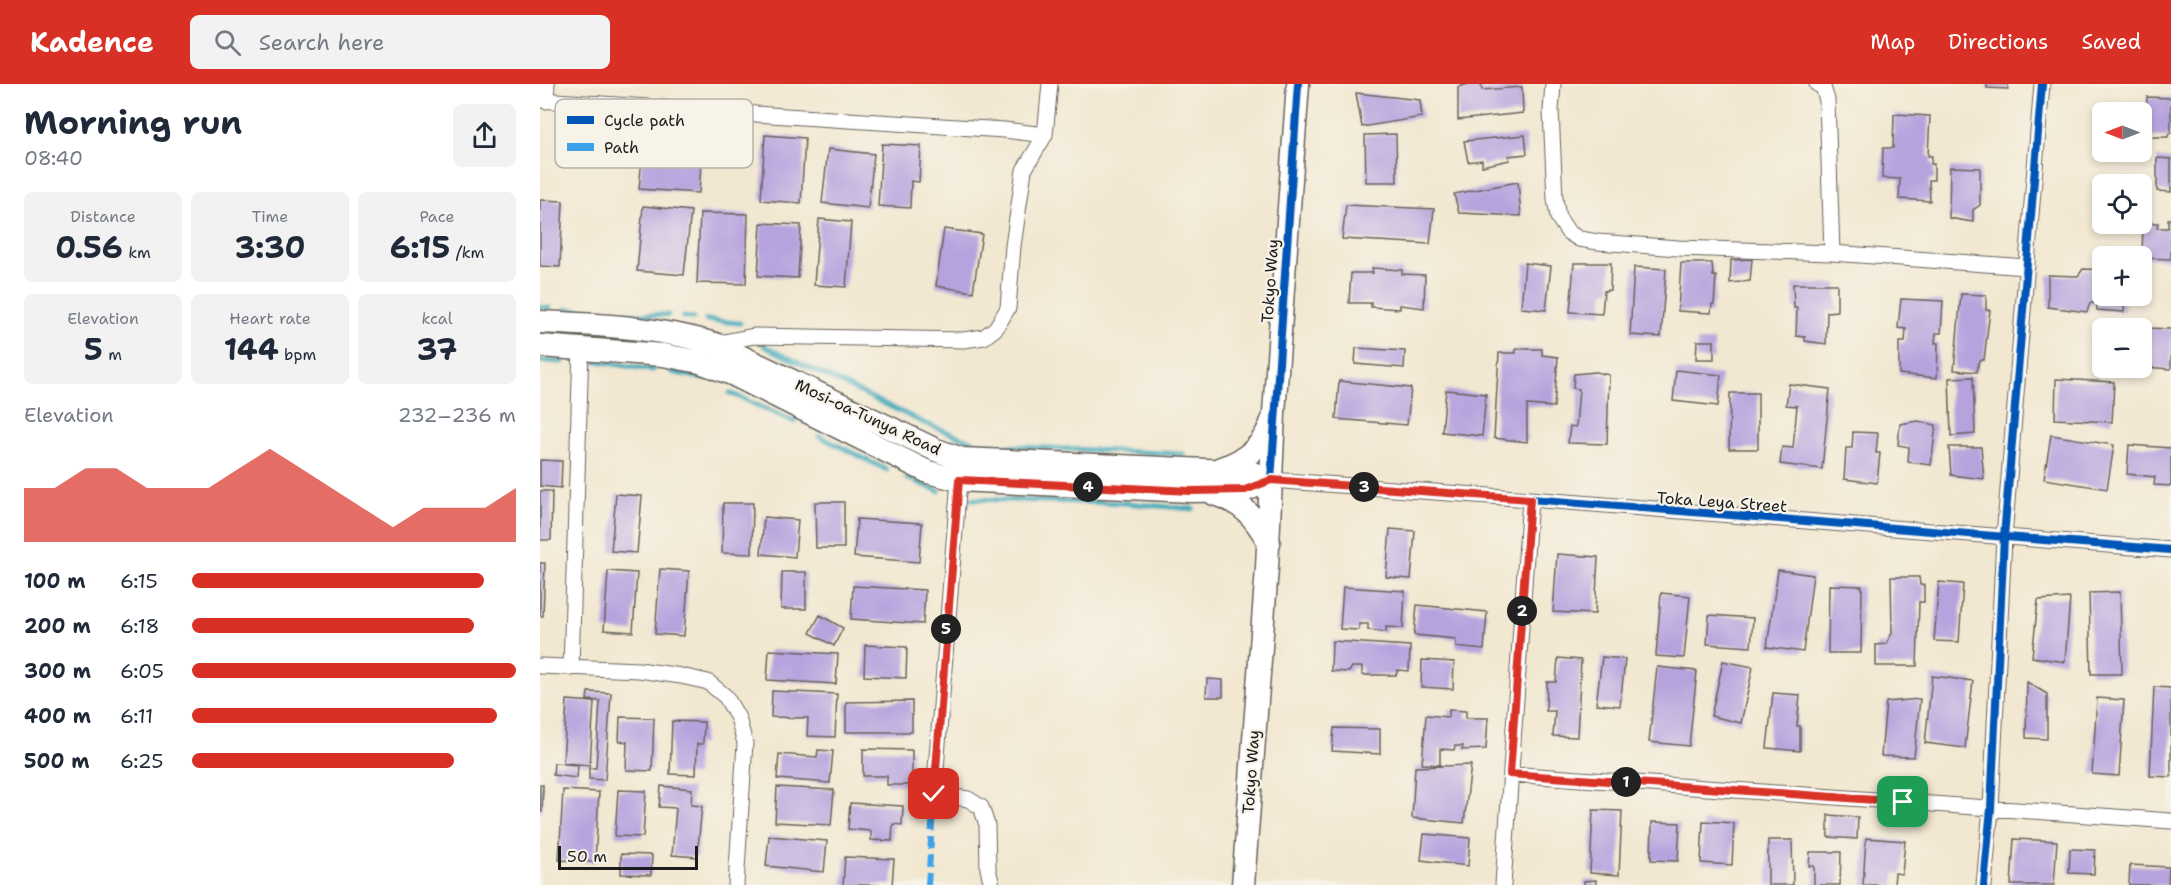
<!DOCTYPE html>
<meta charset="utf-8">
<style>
:root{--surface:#fff;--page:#f2f2f3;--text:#1f2937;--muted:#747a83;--accent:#d93025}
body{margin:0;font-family:"Shantell Sans",sans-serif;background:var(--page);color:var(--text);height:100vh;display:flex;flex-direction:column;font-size:22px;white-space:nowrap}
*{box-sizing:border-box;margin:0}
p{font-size:20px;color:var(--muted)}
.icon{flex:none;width:33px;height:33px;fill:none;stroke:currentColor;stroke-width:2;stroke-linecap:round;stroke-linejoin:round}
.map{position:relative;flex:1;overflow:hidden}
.sheet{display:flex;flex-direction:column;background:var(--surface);width:540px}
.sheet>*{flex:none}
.needle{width:39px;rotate:270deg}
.controls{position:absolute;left:1552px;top:18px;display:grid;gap:12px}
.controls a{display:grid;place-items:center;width:60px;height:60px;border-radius:9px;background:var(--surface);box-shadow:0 3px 9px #0003;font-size:30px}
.scale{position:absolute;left:18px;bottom:15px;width:140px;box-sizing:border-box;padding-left:6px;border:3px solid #1c1c1c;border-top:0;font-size:16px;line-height:21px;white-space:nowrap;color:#1c1c1c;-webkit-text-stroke:4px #f7f3e8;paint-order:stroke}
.pin{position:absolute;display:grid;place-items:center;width:51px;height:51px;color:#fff;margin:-26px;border-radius:12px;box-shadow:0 3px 9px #0006}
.km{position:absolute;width:30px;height:30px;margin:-15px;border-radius:50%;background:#222;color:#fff;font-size:16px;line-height:30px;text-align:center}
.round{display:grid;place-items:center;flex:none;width:63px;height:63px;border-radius:9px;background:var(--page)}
.summary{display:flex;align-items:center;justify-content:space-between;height:102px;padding:0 24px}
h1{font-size:33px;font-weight:700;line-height:45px}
.figures{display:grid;grid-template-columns:repeat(3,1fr);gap:9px;height:102px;padding:6px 24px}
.figures div{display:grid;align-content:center;border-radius:9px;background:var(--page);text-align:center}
.figures b{font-size:30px;font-weight:700}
.figures small{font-size:16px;font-weight:400}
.figures p{font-size:16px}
.chart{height:168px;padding:12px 24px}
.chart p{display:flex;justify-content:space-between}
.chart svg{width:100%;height:108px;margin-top:6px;fill:var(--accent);opacity:.7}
ul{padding:0 24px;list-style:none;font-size:20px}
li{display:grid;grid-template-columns:96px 72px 1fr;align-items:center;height:45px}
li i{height:15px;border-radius:8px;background:var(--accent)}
header{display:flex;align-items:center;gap:36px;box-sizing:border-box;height:84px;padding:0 30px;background:var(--accent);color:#fff}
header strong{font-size:28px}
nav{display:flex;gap:33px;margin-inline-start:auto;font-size:21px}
.search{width:420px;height:54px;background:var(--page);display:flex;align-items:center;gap:15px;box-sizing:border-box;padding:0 21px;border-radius:9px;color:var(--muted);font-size:22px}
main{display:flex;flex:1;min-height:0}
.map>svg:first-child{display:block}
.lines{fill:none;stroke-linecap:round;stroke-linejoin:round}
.stream{stroke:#3caabb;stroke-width:5}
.building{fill:#b6a3de}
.street-casing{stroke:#67635b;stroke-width:17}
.secondary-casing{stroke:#67635b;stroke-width:25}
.street{stroke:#fff;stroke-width:15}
.secondary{stroke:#fff;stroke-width:22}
.quiet{stroke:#3da2ea;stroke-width:6;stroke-dasharray:12 6;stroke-linecap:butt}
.cycleway-casing{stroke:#f7f3e8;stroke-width:11}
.cycleway{stroke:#0057b8;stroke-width:8}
.route-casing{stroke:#fff;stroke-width:12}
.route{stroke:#d93025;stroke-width:8}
.labels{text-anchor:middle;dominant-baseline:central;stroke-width:4.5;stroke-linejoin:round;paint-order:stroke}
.street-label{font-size:16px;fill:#1c1c1c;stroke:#f7f3e8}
.key{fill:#f7f3e8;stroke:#b5b2ab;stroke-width:1.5}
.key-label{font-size:16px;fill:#1c1c1c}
</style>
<header>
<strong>Kadence</strong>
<div class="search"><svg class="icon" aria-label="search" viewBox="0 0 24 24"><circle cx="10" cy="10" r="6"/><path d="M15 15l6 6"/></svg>Search here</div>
<nav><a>Map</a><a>Directions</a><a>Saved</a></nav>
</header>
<main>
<section class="sheet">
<div class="summary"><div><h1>Morning run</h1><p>08:40</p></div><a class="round"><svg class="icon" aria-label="share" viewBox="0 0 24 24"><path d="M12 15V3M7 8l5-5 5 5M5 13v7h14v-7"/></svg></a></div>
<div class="figures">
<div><p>Distance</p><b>0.56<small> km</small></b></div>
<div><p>Time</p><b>3:30</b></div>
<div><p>Pace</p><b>6:15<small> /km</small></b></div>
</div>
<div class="figures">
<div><p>Elevation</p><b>5<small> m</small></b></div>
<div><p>Heart rate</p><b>144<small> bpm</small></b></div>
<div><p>kcal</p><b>37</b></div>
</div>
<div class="chart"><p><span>Elevation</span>232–236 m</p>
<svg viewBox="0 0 160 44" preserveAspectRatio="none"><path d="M0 44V22L10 22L20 14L30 14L40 22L50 22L60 22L70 14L80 6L90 14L100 22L110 30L120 38L130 30L140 30L150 30L160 22V44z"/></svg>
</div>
<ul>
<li><b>100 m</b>6:15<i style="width:90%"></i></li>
<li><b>200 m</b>6:18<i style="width:87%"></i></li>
<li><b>300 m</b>6:05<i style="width:100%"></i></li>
<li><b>400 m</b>6:11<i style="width:94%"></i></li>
<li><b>500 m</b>6:25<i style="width:81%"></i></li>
</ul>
</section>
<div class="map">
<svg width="1631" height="801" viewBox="0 0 1631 801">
<rect width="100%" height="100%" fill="#f7f3e8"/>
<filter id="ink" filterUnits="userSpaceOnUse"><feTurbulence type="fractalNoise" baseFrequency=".0167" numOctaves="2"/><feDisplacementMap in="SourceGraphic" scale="12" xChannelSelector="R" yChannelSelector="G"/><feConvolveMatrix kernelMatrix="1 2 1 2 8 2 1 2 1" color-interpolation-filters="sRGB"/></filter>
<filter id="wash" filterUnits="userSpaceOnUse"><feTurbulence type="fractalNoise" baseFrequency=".008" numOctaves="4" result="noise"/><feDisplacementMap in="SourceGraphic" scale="24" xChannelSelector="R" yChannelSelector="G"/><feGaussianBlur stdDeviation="1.35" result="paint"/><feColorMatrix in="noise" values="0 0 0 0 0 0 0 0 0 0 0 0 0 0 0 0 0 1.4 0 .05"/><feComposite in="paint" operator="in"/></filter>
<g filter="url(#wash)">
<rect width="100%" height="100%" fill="#f2e7d0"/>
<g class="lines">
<!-- stream -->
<path class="stream" d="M0,223L10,224
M26,225L60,228
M84,230L128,231
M143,233L153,234
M166,236L200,239
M224,262L384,339L442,361L644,370
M0,277L23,278
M56,277L113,286
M132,288L165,295
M190,309L255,338
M279,352L347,386
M366,394L399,407
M429,415L584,419L653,425"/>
</g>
<g id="blocks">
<!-- building -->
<path class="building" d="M928,0H941L942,6L982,3L983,29L918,36V3Z
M1447,0H1468V5L1447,4Z
M816,9L880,16L882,33L822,43Z
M1607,13L1631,14V49H1629L1628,53H1605Z
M1354,30L1390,32L1388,72H1392L1391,80H1394V96H1389L1390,117L1359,115L1360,95L1342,94L1343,64H1353Z
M856,50L857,98H826L825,51Z
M225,51L265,54L261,119L221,116Z
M985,51L987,70L968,72L970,76L942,82V76L928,78L924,57Z
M342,60L381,62L379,98L371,97L370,124L338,122Z
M288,65L334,70L328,124L282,119Z
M102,74L161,78L159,109L99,105Z
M1617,74L1631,75V108L1617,107Z
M1410,83L1440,84V121L1433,126V138L1409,134Z
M978,98L981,132L919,129L914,110Z
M0,116L23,117L20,183L0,182Z
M806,121L894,125L890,160L802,155Z
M103,122L151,127L144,191L97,187Z
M160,129L208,130L206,200L157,199Z
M279,135L311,138L306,203L274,201Z
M1628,135H1631V175L1602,174L1603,139H1618L1617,144H1628Z
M221,139L261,141L258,194L218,192Z
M404,145L442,150L433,208L396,202Z
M1212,175L1210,197L1190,199L1191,176Z
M985,179L1011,182L1006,226L981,224Z
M1034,179H1071L1070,206L1064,207L1062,230L1030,228Z
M1141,179H1172L1173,192H1176L1174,220H1172L1171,229L1138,227Z
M1094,183L1126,185L1121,253L1090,251Z
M832,184L862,186V190L885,191L884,224L860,221V225L831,223V219H809L811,189H833Z
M1543,185L1563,186V212H1585L1584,228L1557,226V219H1550L1547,228L1508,223V191L1538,192Z
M1253,200H1297V227L1287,228L1286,260L1265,257V253L1256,252L1257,224H1254Z
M1421,210L1446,211V226H1450L1444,276H1439L1437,288L1414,286Z
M1361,215L1403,217L1401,249H1396L1395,259H1398L1397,294L1359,290V258H1365L1366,245L1358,244Z
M1605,244L1631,245V285L1603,283Z
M1157,257H1174V275H1156Z
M816,264L865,267L864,284L815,280Z
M976,265H1002V271L1018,273L1014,323L987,321V358L954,354L959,269H976Z
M1136,286L1181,291L1178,322L1133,317Z
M1056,288L1069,291L1067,360L1028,359L1030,342L1036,343L1039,305L1033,304L1034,290Z
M1433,293L1435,350L1411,352L1409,294Z
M1516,295L1574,298L1572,338L1515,335Z
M799,297L871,304L867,341L796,335Z
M1249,300L1290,305L1282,385L1240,380L1242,363L1253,364L1257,322L1246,321Z
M906,306L946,310L942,352L902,348Z
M1190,309H1218V365H1189Z
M1378,337L1396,341L1391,381L1368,378L1369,363L1358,361L1360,340Z
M1313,348L1338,349L1336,369H1340L1337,399L1304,395L1306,364H1312Z
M1511,351L1574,361L1567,405L1504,395Z
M1589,361L1631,364V402L1614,401L1615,393L1587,390Z
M1409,363H1441L1444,395L1411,391Z
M0,376L22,377L21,404L0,402Z
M0,407H12L11,456H0Z
M76,410L102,412L97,469L71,467Z
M275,418H304V464H276Z
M183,419H213L212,470L182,469Z
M224,433L258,436L255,473L221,470Z
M317,435L382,439L379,478L314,473Z
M850,445L875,447L871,495L846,493Z
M1017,470L1058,473L1055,530L1013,528Z
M0,479H5L3,532H0Z
M120,485L149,487L144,552L115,550Z
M1238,486L1273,491L1263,568L1227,563Z
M68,487L97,489L93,548L64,546Z
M242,488H266V525H241Z
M1351,493H1379L1380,501H1384V518H1379L1377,582H1336V561L1346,560L1352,549Z
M1399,498L1423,500L1419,558L1394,557Z
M1289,501L1322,502L1321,569H1288Z
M313,502L385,506L383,540L311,535Z
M803,503L865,507L863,544L846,543V548L828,546V540H819V546L800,545Z
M1580,508L1582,590H1551L1549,509Z
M1121,509L1150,512L1144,574L1116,572Z
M1530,514L1525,578L1492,573L1498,516Z
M877,521L947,528L944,566L916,563V555L874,551Z
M280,531L303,544L294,562L270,549Z
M1169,531L1213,534L1211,563L1167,560Z
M792,557L870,562L869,587L858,586L856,591H822V583H812L809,588L791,587Z
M325,561L367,563L366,594L324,592Z
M229,566L298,570L296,600L227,596Z
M1062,573L1085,575L1080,622L1056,620Z
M1018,574L1041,576L1037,653L1013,652L1015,627H1006L1007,598H1016Z
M882,576L914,578L913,605L881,603Z
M1183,577L1213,583L1201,639L1171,632Z
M1117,583L1157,587L1149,662L1109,658Z
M1392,592L1433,597L1425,664L1385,659Z
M667,595L683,596V613H666Z
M1487,598L1507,610V655L1486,654Z
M1614,603L1631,604V693L1610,692Z
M232,607L297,610L295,653L267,652L268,634L231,633Z
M48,608L71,609L65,696L49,695V684H56L60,617L47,616Z
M1233,609L1260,611L1257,642H1260V667L1227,664Z
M1557,614L1584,616L1579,692L1552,690Z
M1380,615L1374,673L1341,672L1346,618Z
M27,616L54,618L50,681L23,679Z
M372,617V648H306V618Z
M909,626L926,627V634H948L946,665L922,666L923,662H915L914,666L900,665V681L882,680L886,631L909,633Z
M80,633L114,634L112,687L86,686L87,658L79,657Z
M132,637L164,638L163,660H157L156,691L130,690Z
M794,644L840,645V670L792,667Z
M323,665L372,666V701H347V692H323Z
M278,666L293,667L290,699L237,695L239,670L277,673Z
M14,679L38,681L37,694L13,691Z
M931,681L924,739L872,734L875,683Z
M0,701H3L2,728H0Z
M121,702L152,705L151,721L162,722L157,773L132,771L136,724L119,723Z
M237,703L294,706L291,741L235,738Z
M23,706L59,708L55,778L19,776Z
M78,706L106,707L103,753L75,752Z
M310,719L363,722L362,741L353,740L352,757L331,756V747L308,745Z
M1053,726L1082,727L1079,791L1050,789Z
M1288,731L1318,733L1317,755L1288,753Z
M1163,737L1194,739L1192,781L1161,779Z
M1112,738L1140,739L1138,777L1111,776Z
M884,750L930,754L928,782L881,776Z
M229,752L287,757L284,788L226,782Z
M1326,754L1365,757L1362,790L1355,789L1354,801H1323Z
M1474,755L1517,757L1514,801H1471Z
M1228,756H1252L1253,801H1228Z
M1530,765L1555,766L1554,790L1529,789Z
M1270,768H1301L1300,801H1274V782H1269Z
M81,770L112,771L111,791L81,790Z
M305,773L354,775L352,801H303Z
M1590,781L1629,783L1628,801H1589Z
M1056,796V801H1044V797Z"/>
</g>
</g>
<g filter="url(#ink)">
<use href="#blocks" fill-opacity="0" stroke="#67635b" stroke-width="1.5"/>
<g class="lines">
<defs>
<path id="street" d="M1013,0L1011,27L1015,115L1018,133L1028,148L1039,155L1058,158L1138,164L1292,169L1487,183
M1277,0L1283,3L1287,16L1292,169
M0,16L464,46L505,51
M6,17L7,0
M174,260L214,252L424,256L444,253L456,244L468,224L473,162L484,86L505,51L510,0
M419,396L394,710L428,715L441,723L447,741L448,785L452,801
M731,396L990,415L1631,466
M0,582L99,586L141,592L168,598L186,613L198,634L205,659L196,801
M31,584L41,264
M971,690L1631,737
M963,801L990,415
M1444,801L1451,724L1464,453L1502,0"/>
<path id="secondary" d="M0,238C59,241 119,243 175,260L396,366L422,375L710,388L731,396
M0,262L123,271L160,278L192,290L388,388L419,396L651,407L706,406L731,396
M681,384C705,377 724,361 732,337
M674,410C703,419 715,433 729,459
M703,801L727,484L734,329L758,0"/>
</defs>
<!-- street casing -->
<use href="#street" class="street-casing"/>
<!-- secondary casing -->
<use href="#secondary" class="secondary-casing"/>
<!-- street -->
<use href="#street" class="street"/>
<!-- secondary -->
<use href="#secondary" class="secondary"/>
<!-- quiet -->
<path class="quiet" d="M388,801L394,710"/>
<defs>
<path id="cycleway" d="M758,0L731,396L990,415L1631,466
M1444,801L1451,724L1464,453L1502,0"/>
</defs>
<!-- cycleway casing -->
<use href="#cycleway" class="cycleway-casing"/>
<!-- cycleway -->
<use href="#cycleway" class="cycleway"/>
</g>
</g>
<g class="lines" filter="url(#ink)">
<defs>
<path id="route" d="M394,710L419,396L651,407L705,406L731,396L990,415L970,690L1363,718"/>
</defs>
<!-- route casing -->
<use href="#route" class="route-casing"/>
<!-- route -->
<use href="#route" class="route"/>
</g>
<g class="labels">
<!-- street labels -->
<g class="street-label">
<text transform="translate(730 197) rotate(-86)">Tokyo Way</text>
<text transform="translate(328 333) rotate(25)">Mosi-oa-Tunya Road</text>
<text transform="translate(1182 418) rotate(4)">Toka Leya Street</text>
<text transform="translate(711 688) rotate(-86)">Tokyo Way</text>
</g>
</g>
<!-- legend -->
<rect x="15" y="15" width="198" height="69" rx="9" class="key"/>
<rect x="27" y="32" width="27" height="8" fill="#0057b8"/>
<rect x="27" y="59" width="27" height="8" fill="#3da2ea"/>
<g class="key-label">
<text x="64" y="42">Cycle path</text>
<text x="64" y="69">Path</text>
</g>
</svg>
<div class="controls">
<a><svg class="needle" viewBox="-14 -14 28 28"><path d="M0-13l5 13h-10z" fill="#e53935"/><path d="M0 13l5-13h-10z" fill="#747a83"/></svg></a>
<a><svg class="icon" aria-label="locate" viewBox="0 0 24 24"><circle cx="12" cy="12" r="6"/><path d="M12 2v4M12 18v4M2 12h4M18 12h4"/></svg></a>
<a>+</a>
<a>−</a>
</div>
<div class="scale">50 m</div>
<div class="pin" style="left:1363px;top:718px;background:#1e9e55"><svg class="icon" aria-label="arrive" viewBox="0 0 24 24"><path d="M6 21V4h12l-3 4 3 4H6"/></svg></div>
<div class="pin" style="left:394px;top:710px;background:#d93025"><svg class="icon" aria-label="check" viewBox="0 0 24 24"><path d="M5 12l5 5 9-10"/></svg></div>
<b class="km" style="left:1086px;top:698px">1</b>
<b class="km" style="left:982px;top:527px">2</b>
<b class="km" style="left:824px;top:403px">3</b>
<b class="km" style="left:548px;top:403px">4</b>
<b class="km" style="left:406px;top:545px">5</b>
</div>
</main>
